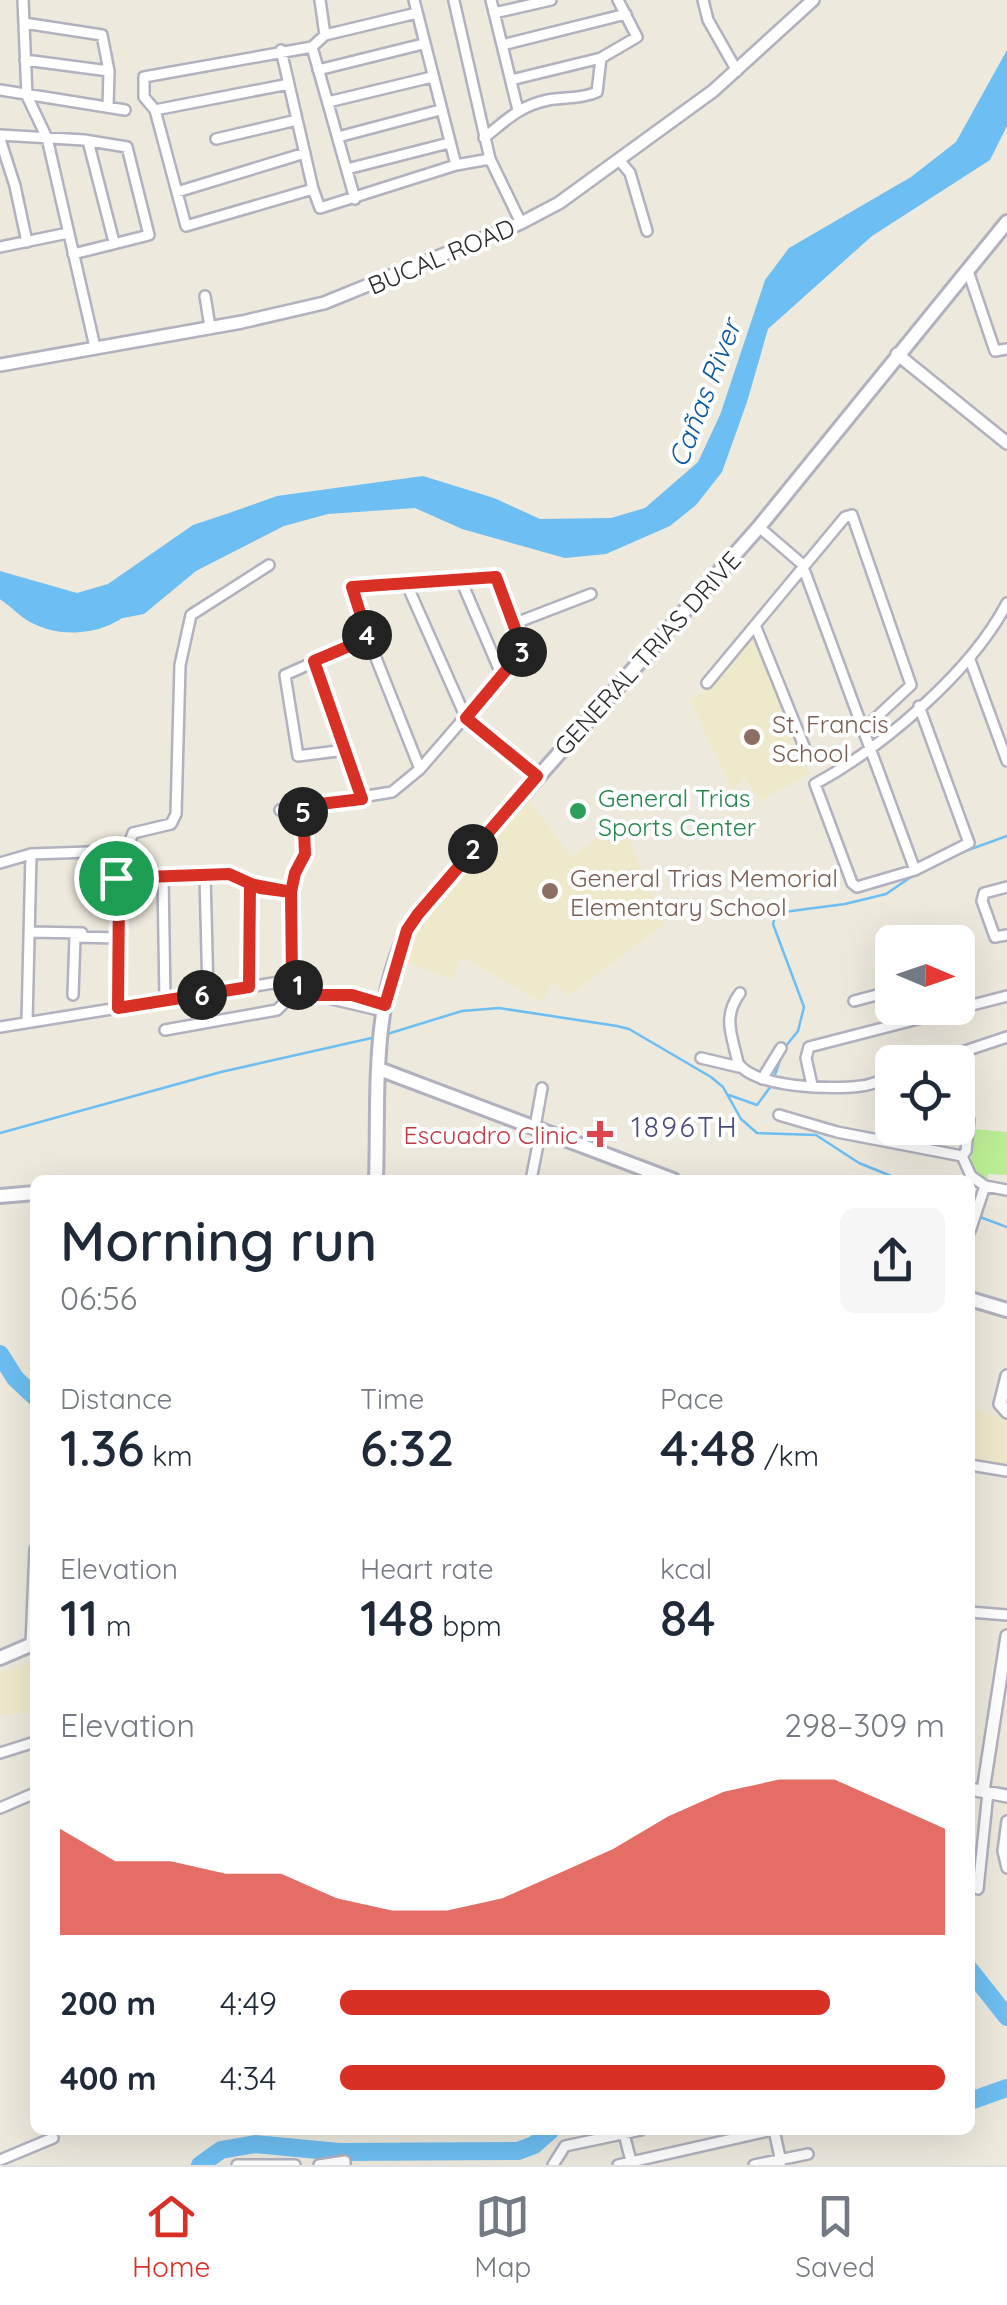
<!DOCTYPE html>
<meta charset="utf-8">
<style>
:root{--surface:#fff;--page:#f6f6f7;--text:#1f2937;--muted:#747a83;--line:#e0e1e3;--accent:#d93025}
body{margin:0;font-family:Quicksand,sans-serif;background:var(--page);color:var(--text);height:100vh;display:flex;flex-direction:column;font-size:38px;white-space:nowrap}
*{box-sizing:border-box;margin:0}
p{font-size:32px;color:var(--muted)}
.icon{flex:none;width:55px;height:55px;fill:none;stroke:currentColor;stroke-width:2;stroke-linecap:round;stroke-linejoin:round}
.map{position:relative;flex:1;overflow:hidden}
.sheet{position:absolute;left:30px;top:1175px;width:945px;height:960px;display:flex;flex-direction:column;background:var(--surface);border-radius:15px;box-shadow:0 10px 40px #0002}
.sheet>*{flex:none}
.needle{width:65px;rotate:92deg}
.buttons{position:absolute;left:875px;top:925px;display:grid;gap:20px}
.buttons a{display:grid;place-items:center;width:100px;height:100px;border-radius:15px;background:var(--surface);box-shadow:0 10px 40px #0002;font-size:50px}
.pin{position:absolute;display:grid;place-items:center;width:85px;height:85px;color:#fff;margin:-42px;border:5px solid #fff;border-radius:50%;box-shadow:0 2px 10px #0007}
.km{position:absolute;width:50px;height:50px;margin:-25px;border-radius:50%;background:#222;color:#fff;font-size:28px;line-height:50px;text-align:center}
.round{display:grid;place-items:center;flex:none;width:105px;height:105px;border-radius:15px;background:var(--page)}
.summary{display:flex;align-items:center;justify-content:space-between;height:170px;padding:0 30px}
h1{font-size:55px;font-weight:600;line-height:75px}
.figures{display:grid;grid-template-columns:repeat(3,1fr);gap:15px;height:170px;padding:10px 30px}
.figures div{display:grid;align-content:center}
.figures b{font-size:50px;font-weight:600}
.figures small{font-size:28px;font-weight:400}
.figures p{font-size:28px}
.chart{height:280px;padding:20px 30px}
.chart p{display:flex;justify-content:space-between}
.chart svg{width:100%;height:180px;margin-top:10px;fill:var(--accent);opacity:.7}
ul{padding:0 30px;list-style:none;font-size:32px}
li{display:grid;grid-template-columns:160px 120px 1fr;align-items:center;height:75px}
li i{height:25px;border-radius:12px;background:var(--accent)}
.tab-bar{display:flex;justify-content:space-around;align-items:center;height:140px;border-top:2px solid var(--line);background:var(--surface);font-size:28px;color:var(--muted)}
.tab-bar a{display:grid;justify-items:center;gap:5px}
.tab-bar .active{color:var(--accent)}
.map>svg:first-child{display:block}
.education{fill:#efe9cc}
.pitch{fill:#bbed94}
.water{fill:#6dbef2}
.lines{fill:none;stroke-linecap:round;stroke-linejoin:round}
.stream{stroke:#6dbef2;stroke-width:2.5}
.river{stroke:#6dbef2;stroke-width:18}
.minor-casing{stroke:#b1b1bf;stroke-width:14}
.tertiary-casing{stroke:#b1b1bf;stroke-width:16}
.secondary-casing{stroke:#b1b1bf;stroke-width:18}
.minor{stroke:#fff;stroke-width:9}
.tertiary{stroke:#fff;stroke-width:11}
.secondary{stroke:#fff;stroke-width:12}
.route-casing{stroke:#fff;stroke-width:20}
.route{stroke:#d93025;stroke-width:12}
.education-dot{fill:#8d6e63;stroke:#fff;stroke-width:4}
.leisure-dot{fill:#2e9e5b;stroke:#fff;stroke-width:4}
.health-dot{fill:#e0444e;stroke:#fff;stroke-width:4}
.labels{text-anchor:middle;dominant-baseline:central;stroke-width:8;stroke-linejoin:round;paint-order:stroke}
.street-label{font-size:25px;fill:#2b2b2b;stroke:#fff}
.education-label{font-size:25px;fill:#785e54;stroke:#fff;text-anchor:start}
.leisure-label{font-size:25px;fill:#27864d;stroke:#fff;text-anchor:start}
.health-label{font-size:25px;fill:#be3a42;stroke:#fff;text-anchor:end}
.water-label{font-size:28px;font-style:italic;fill:#0959a1;stroke:#fff}
.neighbourhood-label{font-size:28px;letter-spacing:2.5px;fill:#4a4c7e;stroke:#fff}
</style>
<div class="map">
<svg width="1007" height="2165" viewBox="0 0 1007 2165">
<rect width="100%" height="100%" fill="#ede9dd"/>
<!-- education -->
<path class="education" d="M756,635L810,774L759,801L745,777L732,790L690,700L701,694L751,637Z
M529,800L572,857L617,821L631,843L664,925L569,996L553,983L542,1002L463,958L452,979L406,962L420,926Z
M970,1410L1007,1416V1471L970,1465Z
M33,1662L35,1713L0,1715V1672Z"/>
<!-- pitch -->
<path class="pitch" d="M974,1129L1007,1132V1175L988,1174L987,1182L976,1181L970,1174Z"/>
<!-- water -->
<path class="water" d="M1007,50V126L990,160L872,236L768,329L747,402L722,472L696,505L670,526L606,554L565,558L462,529L415,508L328,514L284,526L196,571L144,614L102,622H73L45,616L19,602L0,598V571L77,593L108,584L193,525L232,512L277,496L423,476L494,498L540,519L611,518L645,508L698,462L720,415L765,280L789,248L911,177L956,142Z"/>
<g class="lines">
<!-- stream -->
<path class="stream" d="M952,856L1007,836
M384,1035L462,1011L499,1008L617,1026L629,1029L711,1077L723,1087L741,1119L757,1133L816,1135L859,1163L901,1180
M785,1047L798,1031L804,1007L773,924L776,913L845,904L886,894L914,875
M773,1080L782,1055
M729,1095L757,1105L771,1086
M0,1133L221,1072L376,1037
M980,1217L1007,1227"/>
<!-- river -->
<path class="river" d="M0,589C13,595 22,607 34,614C59,628 92,626 115,612
M0,1354L15,1378L35,1397
M970,1970L1007,2017
M970,2101L1007,2088
M200,2165L221,2150L255,2144L339,2152L518,2151L534,2145L551,2130"/>
<defs>
<path id="minor" d="M23,0L27,96L47,138L95,347
M320,0L325,35
M414,0L456,165
M491,0L518,110
M703,0L708,20L737,71
M454,1L490,159L521,223
M494,13L551,0
M24,23L102,35L109,71L108,107
M502,45L626,14
M312,47L355,199
M281,50L313,189L320,208L456,165L490,159
M25,60L109,71
M318,70L423,44
M511,80L601,58L637,37L618,0
M289,84L155,110L186,226L313,189
M0,90L125,110
M328,102L432,77
M155,110L144,97V77L312,47L325,35L417,13
M0,135L84,140L127,147L149,235L73,254
M338,137L440,110
M484,138C505,121 521,105 548,100C565,97 582,99 597,92L601,58
M0,139L15,186L27,242
M216,139L297,120
M88,141L114,242
M620,161L630,173L647,231
M347,169L449,143
M177,192L305,153
M0,247L68,233
M968,271L995,351L1007,349
M205,296L210,327
M759,527L802,564L915,870
M460,578L502,676
M407,585L466,718L537,776
M513,624L591,594
M755,625L808,756
M970,660L1007,761
M314,661L361,799
M707,683L845,517L852,515L911,685L865,728
M919,706L969,843L915,870L857,887L852,883L815,784C883,747 971,672 1007,603
M345,750L298,756L285,675L368,638
M280,810L392,792L420,769L523,650L496,577L353,587L368,638L420,769
M0,863L31,854L89,852L116,878L119,887V1008
M205,875L208,994
M163,876L165,1001
M116,878L133,833L171,824L176,814L180,665L191,615L269,565
M116,878L229,874L260,888L291,892
M1007,887L984,893L982,901L995,937L1007,935
M30,932L82,933
M292,980L291,892L295,873L305,855L303,806
M249,987L250,884
M740,993C722,1017 732,1035 738,1063C755,1088 832,1090 861,1086C872,1085 882,1080 892,1076
M73,995L75,937L118,938
M333,996L351,995L385,1005
M854,1001L892,991
M27,1022L31,854
M0,1027L292,980L315,995L383,1011
M165,1030L277,1010L284,1003L285,981
M701,1058L739,1067
M932,1062L1007,1037
M762,1079L781,1048
M812,1085L806,1058L809,1047L1007,996
M779,1115L837,1132L962,1156
M969,1120L966,1151L962,1156L971,1176L985,1186
M535,1127L542,1088
M531,1180L541,1129
M970,1231L985,1186L1007,1190
M970,1465L1007,1471
M970,1612L1007,1615
M31,1645L35,1549
M0,1753L35,1742
M0,1808L35,1793
M1007,1821L1003,1851L1007,1868
M978,1889L988,1792
M774,2130L781,2162
M624,2134L632,2165
M0,2160L53,2138
M237,2165H295
M319,2165L345,2161V2165
M553,2165L565,2146L641,2130
M618,2165L772,2130
M754,2165L808,2154"/>
<path id="tertiary" d="M897,354L1007,443
M0,365L242,322L324,303L521,223L559,203L713,91L813,0
M1007,1376L1000,1404L1007,1412
M970,1789L1007,1796
M983,1791L1007,1636"/>
<path id="secondary" d="M379,1069L673,1180
M376,1180C379,1092 369,992 417,914L759,527L1007,222
M0,1196L35,1193
M970,1299L1007,1310
M0,1658L35,1643"/>
</defs>
<!-- minor casing -->
<use href="#minor" class="minor-casing"/>
<!-- tertiary casing -->
<use href="#tertiary" class="tertiary-casing"/>
<!-- secondary casing -->
<use href="#secondary" class="secondary-casing"/>
<!-- minor -->
<use href="#minor" class="minor"/>
<!-- tertiary -->
<use href="#tertiary" class="tertiary"/>
<!-- secondary -->
<use href="#secondary" class="secondary"/>
</g>
<g class="lines">
<defs>
<path id="route" d="M116,878L229,874L260,888L291,892L292,980L315,995H352L385,1005L407,930L418,914L537,776L466,718L523,650L496,577L352,587L368,638L314,661L362,799L303,806L305,854L295,873L291,892L250,884L249,987L118,1008L119,887L116,878"/>
</defs>
<!-- route casing -->
<use href="#route" class="route-casing"/>
<!-- route -->
<use href="#route" class="route"/>
</g>
<!-- markers -->
<g class="education-dot">
<circle cx="752" cy="737" r="10"/>
<circle cx="550" cy="891" r="10"/>
</g>
<circle class="leisure-dot" cx="578" cy="811" r="10"/>
<path class="health-dot" d="M595 1119h10v10h10v10h-10v10h-10v-10h-10v-10h10z"/>
<g class="labels">
<!-- street labels -->
<g class="street-label">
<text transform="translate(441 256) rotate(-23)">BUCAL ROAD</text>
<text transform="translate(647 653) rotate(-48)">GENERAL TRIAS DRIVE</text>
</g>
<!-- education labels -->
<g class="education-label">
<text x="772" y="723">St. Francis<tspan x="772" dy="29">School</tspan></text>
<text x="570" y="877">General Trias Memorial<tspan x="570" dy="29">Elementary School</tspan></text>
</g>
<!-- leisure labels -->
<g class="leisure-label">
<text x="598" y="797">General Trias<tspan x="598" dy="29">Sports Center</tspan></text>
</g>
<!-- health labels -->
<g class="health-label">
<text x="578" y="1134">Escuadro Clinic</text>
</g>
<!-- water labels -->
<g class="water-label">
<text transform="translate(704 393) rotate(-69)">Cañas River</text>
</g>
<!-- neighbourhood labels -->
<g class="neighbourhood-label">
<text x="685" y="1126">1896TH</text>
</g>
</g>
</svg>
<div class="buttons">
<a><svg class="needle" viewBox="-14 -14 28 28"><path d="M0-13l5 13h-10z" fill="#e53935"/><path d="M0 13l5-13h-10z" fill="#747a83"/></svg></a>
<a><svg class="icon" aria-label="locate" viewBox="0 0 24 24"><circle cx="12" cy="12" r="6"/><path d="M12 2v4M12 18v4M2 12h4M18 12h4"/></svg></a>
</div>
<div class="pin" style="left:116px;top:878px;background:#1e9e55"><svg class="icon" aria-label="arrive" viewBox="0 0 24 24"><path d="M6 21V4h12l-3 4 3 4H6"/></svg></div>
<b class="km" style="left:298px;top:985px">1</b>
<b class="km" style="left:473px;top:849px">2</b>
<b class="km" style="left:522px;top:652px">3</b>
<b class="km" style="left:367px;top:635px">4</b>
<b class="km" style="left:303px;top:812px">5</b>
<b class="km" style="left:202px;top:995px">6</b>
<section class="sheet">
<div class="summary"><div><h1>Morning run</h1><p>06:56</p></div><a class="round"><svg class="icon" aria-label="share" viewBox="0 0 24 24"><path d="M12 15V3M7 8l5-5 5 5M5 13v7h14v-7"/></svg></a></div>
<div class="figures">
<div><p>Distance</p><b>1.36<small> km</small></b></div>
<div><p>Time</p><b>6:32</b></div>
<div><p>Pace</p><b>4:48<small> /km</small></b></div>
</div>
<div class="figures">
<div><p>Elevation</p><b>11<small> m</small></b></div>
<div><p>Heart rate</p><b>148<small> bpm</small></b></div>
<div><p>kcal</p><b>84</b></div>
</div>
<div class="chart"><p><span>Elevation</span>298–309 m</p>
<svg viewBox="0 0 160 44" preserveAspectRatio="none"><path d="M0 44V18L10 26L20 26L30 29L40 29L50 35L60 38L70 38L80 35L90 29L100 23L110 15L120 9L130 6L140 6L150 12L160 18V44z"/></svg>
</div>
<ul>
<li><b>200 m</b>4:49<i style="width:81%"></i></li>
<li><b>400 m</b>4:34<i style="width:100%"></i></li>
</ul>
</section>
</div>
<nav class="tab-bar">
<a class="active"><svg class="icon" aria-label="home" viewBox="0 0 24 24"><path d="M3 11l9-7 9 7M6 9v11h12V9"/></svg>Home</a>
<a><svg class="icon" aria-label="map" viewBox="0 0 24 24"><path d="M3 6l6-2 6 2 6-2v14l-6 2-6-2-6 2zM9 4v14M15 6v14"/></svg>Map</a>
<a><svg class="icon" aria-label="saved" viewBox="0 0 24 24"><path d="M7 4h10v16l-5-4-5 4z"/></svg>Saved</a>
</nav>
